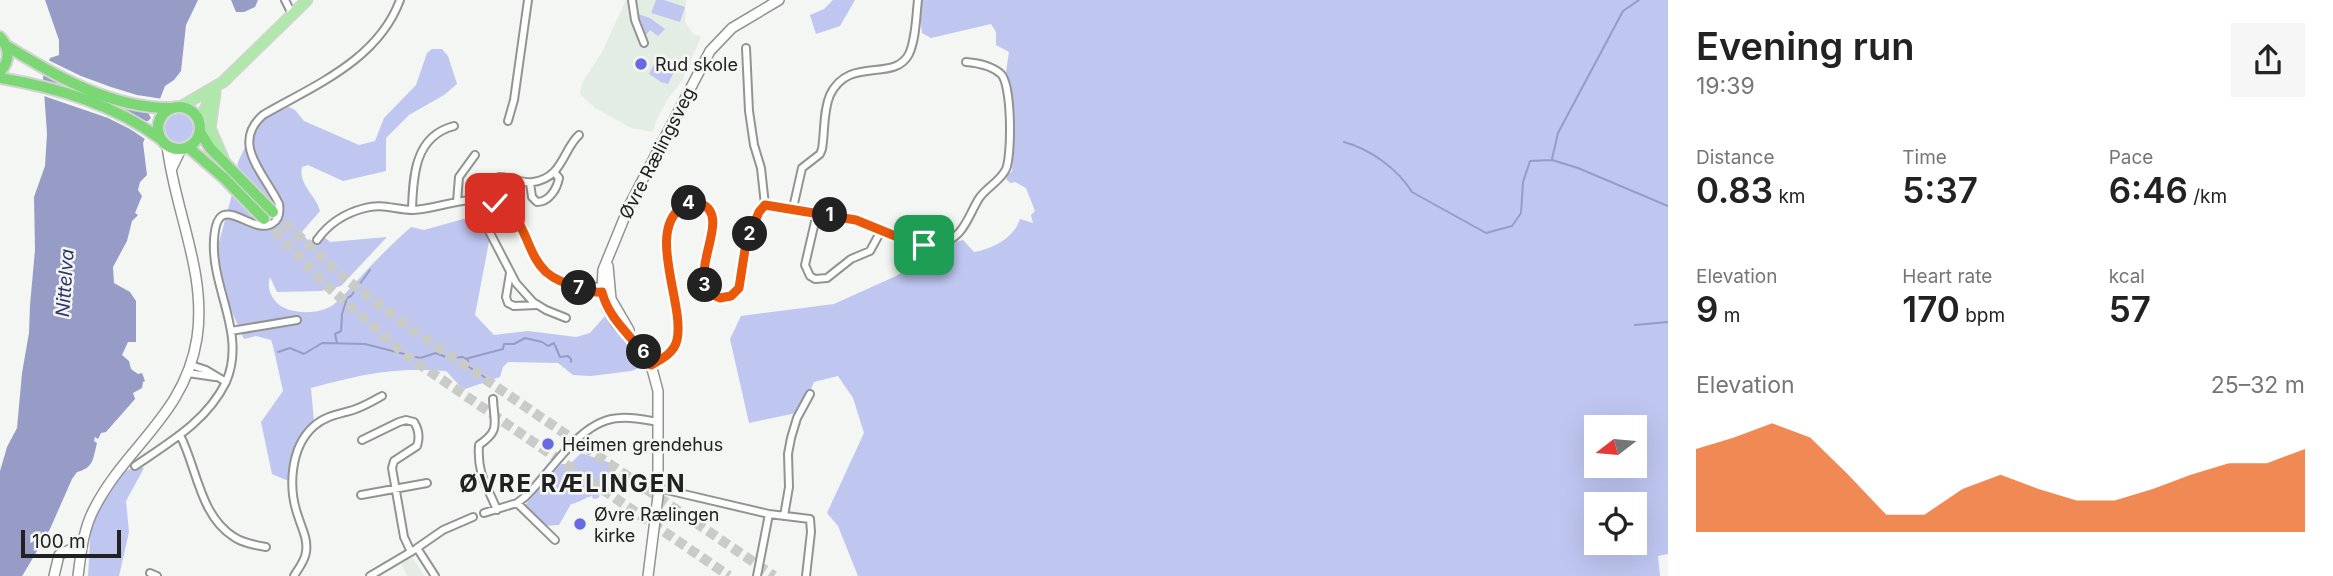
<!DOCTYPE html>
<meta charset="utf-8">
<style>
:root{--surface:#fff;--page:#f6f6f6;--text:#222;--muted:#767676;--accent:#ea580c}
body{margin:0;font-family:Inter,sans-serif;background:var(--page);color:var(--text);height:100vh;display:flex;flex-direction:column;font-size:26px;white-space:nowrap}
*{box-sizing:border-box;margin:0}
p{font-size:23px;color:var(--muted)}
.icon{flex:none;width:38px;height:38px;fill:none;stroke:currentColor;stroke-width:2;stroke-linecap:round;stroke-linejoin:round}
.map{position:relative;flex:1;overflow:hidden}
.sheet{display:flex;flex-direction:column;background:var(--surface);width:665px}
.sheet>*{flex:none}
.needle{width:46px;rotate:254deg}
.controls{position:absolute;left:1584px;top:415px;display:grid;gap:14px}
.controls a{display:grid;place-items:center;width:63px;height:63px;border-radius:0px;background:var(--surface);box-shadow:0 7px 28px #0002;font-size:35px}
.scale{position:absolute;left:21px;bottom:18px;width:100px;box-sizing:border-box;padding-left:7px;border:4px solid #202120;border-top:0;font-size:19px;line-height:24px;white-space:nowrap;color:#202120;-webkit-text-stroke:5px #f3f6f3;paint-order:stroke}
.pin{position:absolute;display:grid;place-items:center;width:60px;height:60px;color:#fff;margin:-30px;border-radius:14px;box-shadow:0 4px 10px #0006}
.km{position:absolute;width:35px;height:35px;margin:-18px;border-radius:50%;background:#222;color:#fff;font-size:19px;line-height:35px;text-align:center}
.round{display:grid;place-items:center;flex:none;width:74px;height:74px;border-radius:0px;background:var(--page)}
.overview{display:flex;align-items:center;justify-content:space-between;height:119px;padding:0 28px}
h1{font-size:38px;font-weight:600;line-height:52px}
.stats{display:grid;grid-template-columns:repeat(3,1fr);gap:10px;height:119px;padding:7px 28px}
.stats div{display:grid;align-content:center}
.stats b{font-size:35px;font-weight:600}
.stats small{font-size:19px;font-weight:400}
.stats p{font-size:19px}
.chart{height:196px;padding:14px 28px}
.chart p{display:flex;justify-content:space-between}
.chart svg{width:100%;height:126px;margin-top:7px;fill:var(--accent);opacity:.7}
main{display:flex;flex:1;min-height:0}
.map>svg:first-child{display:block}
.built{fill:#e4ede3}
.green{fill:#bfc6f0;fill-rule:evenodd}
.water{fill:#969cc6}
.pier{fill:#f3f6f3}
.lines{fill:none;stroke-linecap:round;stroke-linejoin:round}
.stream{stroke:#969cc6;stroke-width:2}
.highway-tunnel{stroke:#c9cbc9;stroke-width:10;stroke-dasharray:10 5;stroke-linecap:butt}
.street-casing{stroke:#919491;stroke-width:10}
.secondary-casing{stroke:#919491;stroke-width:12}
.primary-casing{stroke:#d2d3d2;stroke-width:13}
.highway-casing{stroke:#d2d3d2;stroke-width:14}
.street{stroke:#fff;stroke-width:6}
.secondary{stroke:#fff;stroke-width:9}
.primary{stroke:#b0e7ab;stroke-width:10}
.highway{stroke:#7bd773;stroke-width:10}
.route-casing{stroke:#fff;stroke-width:14}
.route{stroke:#ea580c;stroke-width:9}
.poi-dot{fill:#666be4;stroke:#f3f6f3;stroke-width:2.5}
.labels{text-anchor:middle;dominant-baseline:central;stroke-width:5;stroke-linejoin:round;paint-order:stroke}
.poi-label{font-size:18px;fill:#202120;stroke:#f3f6f3;text-anchor:start}
.street-label{font-size:18px;fill:#202120;stroke:#f3f6f3}
.water-label{font-size:19px;font-style:italic;fill:#32366b;stroke:#f3f6f3}
.district-label{font-size:24px;font-weight:bold;letter-spacing:2px;fill:#202120;stroke:#f3f6f3}
</style>
<main>
<div class="map">
<svg width="1668" height="576" viewBox="0 0 1668 576">
<rect width="100%" height="100%" fill="#f3f6f3"/>
<!-- built -->
<path class="built" d="M626,0H686L685,22L693,34L701,37L683,79L668,99L656,121L653,132L631,128L595,108L580,94L582,83L601,54Z
M409,558H413L424,576H407L401,563Z"/>
<!-- green -->
<path class="green" d="M656,0H664L685,7L680,22L651,13Z
M833,0H855L840,26L816,34L810,15L824,9Z
M918,0H1668V554L1658,556L1660,576H858L838,526L827,513L864,433L853,398L838,376L814,382L801,412L749,423L730,339L741,316L834,304L896,276L909,268L925,250L963,240L974,252C992,249 1014,238 1020,219L1033,223L1031,215L1035,211L1026,188L1015,182L1010,183L1006,179L1007,174L1012,172L1014,137L1011,88L1006,72L1009,52L996,45V32L991,24L931,38L922,33ZM1596,427H1634V466H1596ZM1596,504H1634V542H1596Z
M638,14L650,18L665,29L658,36L650,30L646,35Z
M432,49H442L448,56L457,84L444,95L409,115L386,138V171L343,181L308,165L302,167C298,185 316,195 320,211L301,233L310,242L319,232L330,242L387,237L341,286L321,291L277,292L270,277C267,286 270,295 276,302C288,315 319,315 333,305C344,296 354,284 364,273C379,257 394,242 411,227L424,230L474,216L480,201L496,205L475,315L494,335L528,331L576,337L590,333L613,307L643,357L645,366L631,371L591,376L573,375L558,363L508,362L503,367L500,377L465,389L460,386L446,371C393,367 362,374 311,388L314,422L297,450L292,480H286L272,474L261,422L283,391L273,346L271,340L256,336L244,339L227,301L219,272L218,246L237,176L238,162L247,143L262,119L289,107L295,110L304,121L359,145L375,141L384,118L416,85L427,53Z
M657,58L676,68L668,84L661,82L649,74Z
M165 128a14 14 0 1 1 28 0a14 14 0 1 1-28 0Z
M581,453L617,465L612,476H602L599,498L593,499L592,496C583,498 579,503 571,504L559,525L543,526L535,515L525,505L561,464H570Z
M136,467L144,468L126,501L129,532L119,576H88L91,523L113,480L125,471Z"/>
<!-- water -->
<path class="water" d="M45,0H198L186,25L181,71L174,80L165,86L143,143L147,175L140,182L138,190L142,196L135,213L138,215L132,221L127,241L113,267L114,283L130,292L136,301V342H128L122,355L129,361L131,369L138,374L142,373L145,381L143,382L142,388L133,393L135,399L106,432L101,433L98,439L95,437L94,441L97,443C93,458 94,468 77,472L72,479L50,529L24,573L22,576H0V471L7,447L17,428L22,373L29,333L30,305L35,250L34,197L45,166L47,134L43,77L50,58L59,55V40Z
M231,0H258L255,7L244,12H236Z"/>
<!-- pier -->
<path class="pier" d="M46,59L81,76L111,87L137,95L163,99L148,141L130,129L108,118L41,95L40,81L94,98L144,121H148L151,118L147,111L41,72Z"/>
<g class="lines">
<!-- stream -->
<path class="stream" d="M1344,142C1370,149 1398,169 1412,192L1486,233L1512,226L1521,213L1523,182L1530,161L1552,160L1578,168L1668,206
M1552,159L1558,133L1623,11L1639,0
M1635,325L1668,322
M337,343L335,334L341,331L342,314L347,298L351,296L370,270
M278,352L290,348L304,354L322,343L365,344L420,358L436,353L448,358L462,357L468,360L469,367L492,382
M465,359L503,349L504,344H514L525,338L542,342L548,346L554,343L560,357L568,356L571,359V362"/>
<!-- highway-tunnel -->
<path class="highway-tunnel" d="M273,212L342,276L407,326L774,576
M264,219L327,286L406,355L729,576"/>
<defs>
<path id="street" d="M285,0L292,14
M632,0L635,20L644,43
M508,121L514,100L528,0
M530,183L532,197L537,202C549,202 557,189 559,178L554,172
M489,201L492,187L499,177C511,177 522,184 533,182C563,178 563,149 579,135
M457,202L459,177L475,155
M495,202L489,231L516,283L533,302L546,310L566,318
M765,205C795,208 826,212 855,219C880,226 909,250 936,245C963,239 966,221 978,200C985,188 1000,182 1006,169C1012,155 1012,85 1001,74C992,66 978,63 966,62
M793,208L802,168L820,154L822,149C825,131 823,111 830,95C849,55 894,83 909,54C916,39 916,16 918,0
M412,210C413,175 415,136 454,126
M817,213L805,265L810,276L815,279L827,278L851,259L870,251L882,229
M317,240C329,223 345,213 365,208C382,203 396,210 413,210C442,209 474,190 502,206C538,225 519,268 575,286C586,290 594,294 606,290
M510,273L506,297L508,303L514,306L536,305
M577,286L604,287
M231,331L297,320
M191,365L206,370L226,382C247,334 211,289 214,240C217,185 252,238 273,223C280,219 280,211 279,204C265,174 230,144 263,115C315,85 378,60 400,0
M651,365C659,361 667,357 673,350C693,324 653,253 672,219C677,210 685,202 697,203C736,206 684,279 714,296C719,299 725,299 730,297C747,290 741,263 745,248C749,234 755,217 765,205L761,168L754,145L749,111L746,48
M188,373L215,377
M493,399C494,424 501,430 479,445C477,475 487,485 497,510
M180,435C197,468 200,516 234,537C243,543 255,545 266,547
M362,440L399,422L406,420L414,422C419,430 420,437 417,446L394,461L392,468L404,537L411,552
M135,466C170,442 207,421 226,382
M658,488L769,514L810,519L811,532L806,576
M361,495L427,483
M517,503L555,540
M484,513L517,503L525,497C552,472 580,419 620,418C633,417 646,420 658,422
M784,516L789,487L788,454L791,438L797,418L810,394
M150,573L157,576
M294,576C298,569 305,561 306,552C308,539 302,529 298,516C288,488 290,447 314,426C325,416 339,414 353,410C363,407 373,401 382,396
M370,576L414,550
M435,576L417,548L443,530L473,517
M757,576L769,514"/>
<path id="secondary" d="M172,168L181,149
M608,266L611,299L629,330
M637,342L651,365L658,391V496L648,576
M639,346L616,323L607,308L602,289L603,270L630,204L710,51L732,28L779,0
M54,576L59,555L69,550H81
M78,576C81,553 83,530 94,509C126,446 185,415 197,338C207,272 174,209 167,145"/>
<path id="primary" d="M215,93L210,128L223,158
M180,107L223,82L307,0
M199,120L210,100"/>
<path id="highway" d="M0,37C10,48 10,61 0,72
M7,46C55,76 113,109 172,108
M0,78C58,88 114,104 162,140
M158 128a21 21 0 1 1 42 0a21 21 0 1 1-42 0Z
M200,132L210,148L273,212
M188,147L224,178L264,219"/>
</defs>
<!-- street casing -->
<use href="#street" class="street-casing"/>
<!-- secondary casing -->
<use href="#secondary" class="secondary-casing"/>
<!-- primary casing -->
<use href="#primary" class="primary-casing"/>
<!-- highway casing -->
<use href="#highway" class="highway-casing"/>
<!-- street -->
<use href="#street" class="street"/>
<!-- secondary -->
<use href="#secondary" class="secondary"/>
<!-- primary -->
<use href="#primary" class="primary"/>
<!-- highway -->
<use href="#highway" class="highway"/>
</g>
<g class="lines">
<defs>
<path id="route" d="M495,203C529,217 523,250 546,272C555,280 565,283 576,286C585,290 592,293 602,292C610,323 636,338 651,365C662,359 674,353 677,340C685,304 646,232 682,207C688,203 696,201 702,204C735,219 678,284 720,298L731,296L739,288L746,243L759,212L765,205L856,220L905,240L924,245"/>
</defs>
<!-- route casing -->
<use href="#route" class="route-casing"/>
<!-- route -->
<use href="#route" class="route"/>
</g>
<!-- markers -->
<g class="poi-dot">
<circle cx="641" cy="64" r="7"/>
<circle cx="548" cy="444" r="7"/>
<circle cx="580" cy="524" r="7"/>
</g>
<g class="labels">
<!-- poi labels -->
<g class="poi-label">
<text x="655" y="64">Rud skole</text>
<text x="562" y="444">Heimen grendehus</text>
<text x="594" y="514">Øvre Rælingen<tspan x="594" dy="21">kirke</tspan></text>
</g>
<!-- street labels -->
<g class="street-label">
<text transform="translate(657 153) rotate(-63)">Øvre Rælingsveg</text>
</g>
<!-- water labels -->
<g class="water-label">
<text transform="translate(65 283) rotate(-86)">Nittelva</text>
</g>
<!-- district labels -->
<g class="district-label">
<text x="573" y="483">ØVRE RÆLINGEN</text>
</g>
</g>
</svg>
<div class="controls">
<a><svg class="needle" viewBox="-14 -14 28 28"><path d="M0-13l5 13h-10z" fill="#e53935"/><path d="M0 13l5-13h-10z" fill="#767676"/></svg></a>
<a><svg class="icon" aria-label="locate" viewBox="0 0 24 24"><circle cx="12" cy="12" r="6"/><path d="M12 2v4M12 18v4M2 12h4M18 12h4"/></svg></a>
</div>
<div class="scale">100 m</div>
<div class="pin" style="left:924px;top:245px;background:#1e9e55"><svg class="icon" aria-label="arrive" viewBox="0 0 24 24"><path d="M6 21V4h12l-3 4 3 4H6"/></svg></div>
<div class="pin" style="left:495px;top:203px;background:#d93025"><svg class="icon" aria-label="check" viewBox="0 0 24 24"><path d="M5 12l5 5 9-10"/></svg></div>
<b class="km" style="left:830px;top:215px">1</b>
<b class="km" style="left:750px;top:234px">2</b>
<b class="km" style="left:705px;top:285px">3</b>
<b class="km" style="left:689px;top:203px">4</b>
<b class="km" style="left:644px;top:352px">6</b>
<b class="km" style="left:579px;top:288px">7</b>
</div>
<section class="sheet">
<div class="overview"><div><h1>Evening run</h1><p>19:39</p></div><a class="round"><svg class="icon" aria-label="share" viewBox="0 0 24 24"><path d="M12 15V3M7 8l5-5 5 5M5 13v7h14v-7"/></svg></a></div>
<div class="stats">
<div><p>Distance</p><b>0.83<small> km</small></b></div>
<div><p>Time</p><b>5:37</b></div>
<div><p>Pace</p><b>6:46<small> /km</small></b></div>
</div>
<div class="stats">
<div><p>Elevation</p><b>9<small> m</small></b></div>
<div><p>Heart rate</p><b>170<small> bpm</small></b></div>
<div><p>kcal</p><b>57</b></div>
</div>
<div class="chart"><p><span>Elevation</span>25–32 m</p>
<svg viewBox="0 0 160 44" preserveAspectRatio="none"><path d="M0 44V15L10 11L20 6L30 11L40 24L50 38L60 38L70 29L80 24L90 29L100 33L110 33L120 29L130 24L140 20L150 20L160 15V44z"/></svg>
</div>
</section>
</main>
